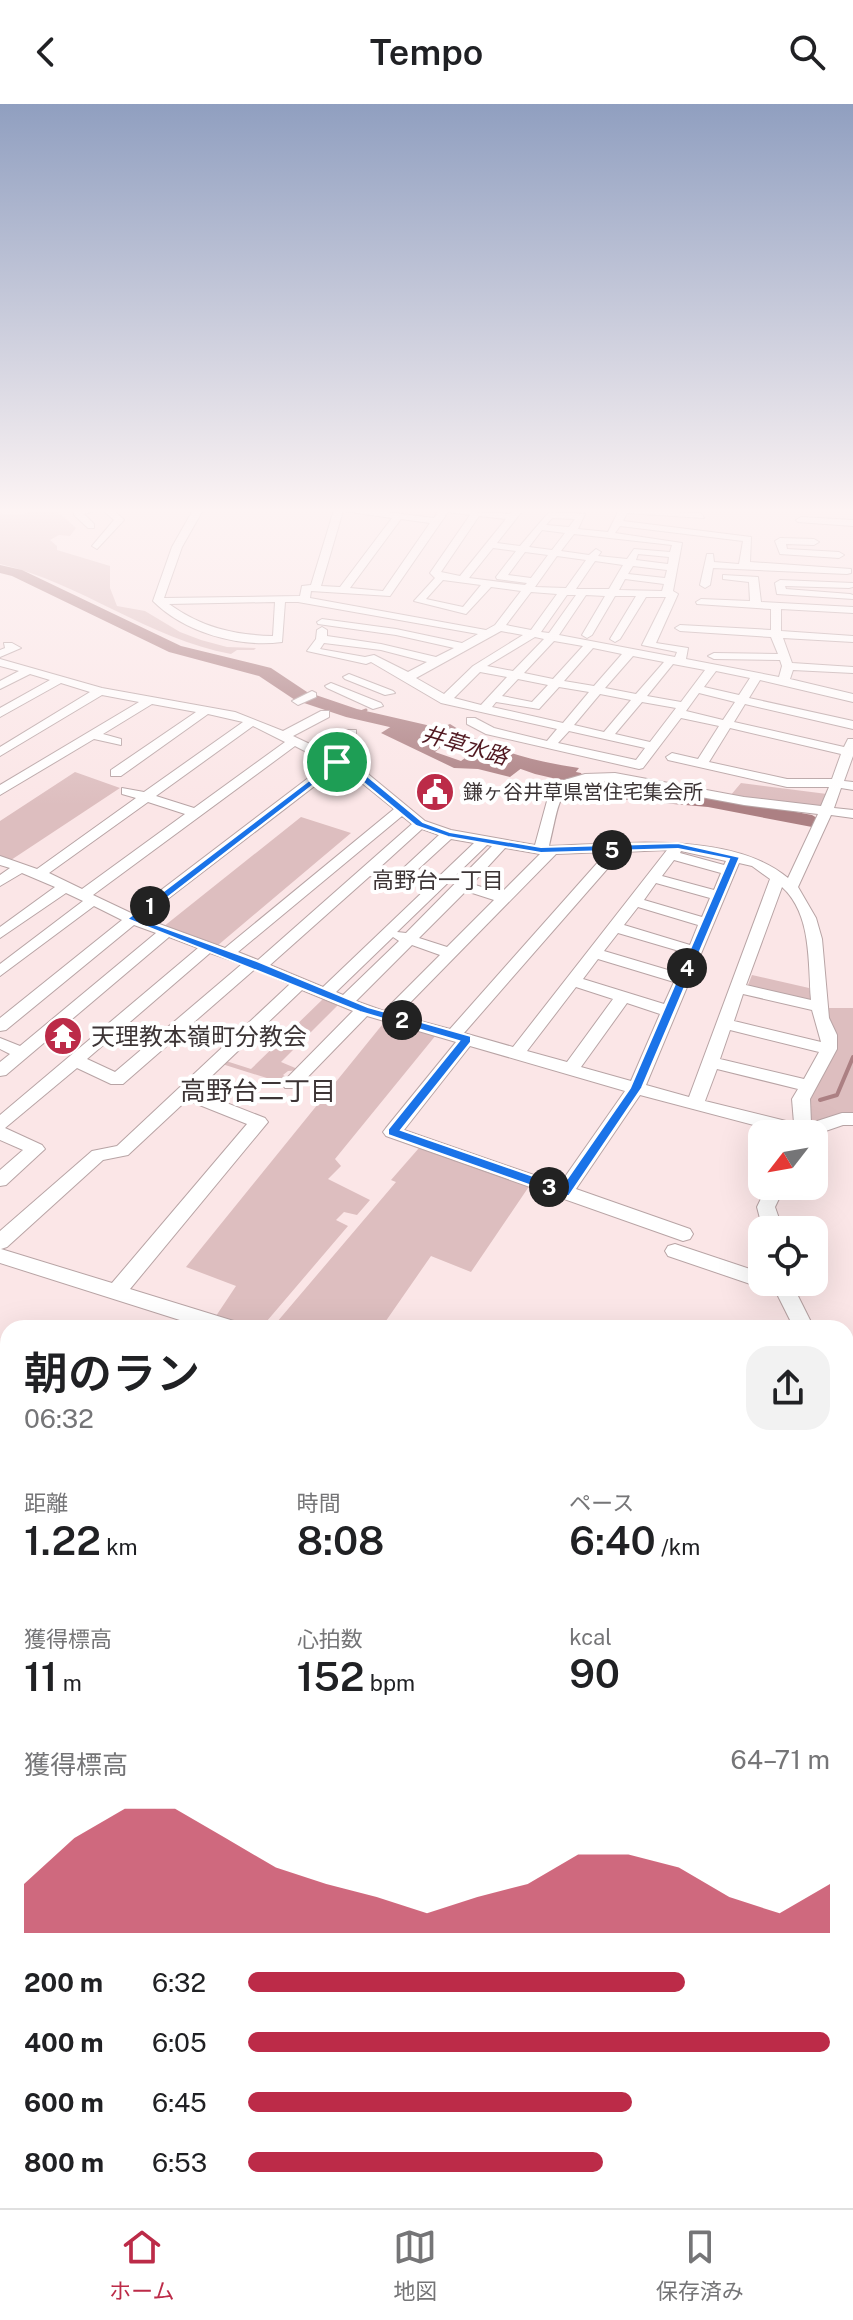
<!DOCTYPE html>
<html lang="ja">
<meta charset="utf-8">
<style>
:root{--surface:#fff;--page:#f2f2f2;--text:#202124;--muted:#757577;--line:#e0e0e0;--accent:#bc2b48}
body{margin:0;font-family:"Public Sans","Noto Sans JP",sans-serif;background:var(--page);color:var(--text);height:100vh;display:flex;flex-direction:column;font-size:30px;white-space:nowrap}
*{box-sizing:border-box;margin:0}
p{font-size:26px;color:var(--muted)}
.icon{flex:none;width:44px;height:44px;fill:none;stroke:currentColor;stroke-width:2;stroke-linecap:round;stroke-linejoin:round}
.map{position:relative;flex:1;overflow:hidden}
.side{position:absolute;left:0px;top:1216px;width:854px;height:888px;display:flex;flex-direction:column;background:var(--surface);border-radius:24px 24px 0 0;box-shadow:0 8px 32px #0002}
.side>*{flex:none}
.needle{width:52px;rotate:239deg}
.controls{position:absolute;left:748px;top:1016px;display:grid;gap:16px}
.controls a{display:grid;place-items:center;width:80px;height:80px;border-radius:16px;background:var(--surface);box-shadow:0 8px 32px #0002;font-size:40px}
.pin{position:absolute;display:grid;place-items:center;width:68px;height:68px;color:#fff;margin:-34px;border:4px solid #fff;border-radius:50%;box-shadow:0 2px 8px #0007}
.km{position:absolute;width:40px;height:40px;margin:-20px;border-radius:50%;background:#222;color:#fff;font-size:22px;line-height:40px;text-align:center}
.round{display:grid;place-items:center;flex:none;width:84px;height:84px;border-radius:24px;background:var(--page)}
.headline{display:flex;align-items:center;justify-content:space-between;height:136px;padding:0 24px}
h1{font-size:44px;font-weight:600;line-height:60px}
.figures{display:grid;grid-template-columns:repeat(3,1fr);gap:12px;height:136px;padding:8px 24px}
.figures div{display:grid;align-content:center}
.figures b{font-size:40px;font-weight:600}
.figures small{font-size:22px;font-weight:400}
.figures p{font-size:22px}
.chart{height:224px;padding:16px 24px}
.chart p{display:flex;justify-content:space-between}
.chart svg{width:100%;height:144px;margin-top:8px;fill:var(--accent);opacity:.7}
ul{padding:0 24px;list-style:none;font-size:26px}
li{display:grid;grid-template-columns:128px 96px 1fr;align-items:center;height:60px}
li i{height:20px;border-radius:10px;background:var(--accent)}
header{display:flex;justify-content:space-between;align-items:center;height:104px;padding:0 24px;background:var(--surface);font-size:36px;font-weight:600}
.tabs{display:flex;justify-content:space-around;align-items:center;height:112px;border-top:2px solid var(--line);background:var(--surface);font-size:22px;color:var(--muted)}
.tabs a{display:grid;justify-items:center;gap:4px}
.tabs .on{color:var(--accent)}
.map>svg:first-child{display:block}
.green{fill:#ddbebf}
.water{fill:#ac8083}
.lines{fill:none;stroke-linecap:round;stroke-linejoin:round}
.stream-far1{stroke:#ac8083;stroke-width:3}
.stream{stroke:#ac8083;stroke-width:4}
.river{fill:#ac8083;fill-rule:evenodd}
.minor-casing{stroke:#b8a4a5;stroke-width:2}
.major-casing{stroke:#b7787d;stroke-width:2}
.minor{fill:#fff;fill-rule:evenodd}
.major{fill:#fbc4c8;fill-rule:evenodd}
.route{fill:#1a73e8;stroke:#fff;stroke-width:2;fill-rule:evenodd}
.labels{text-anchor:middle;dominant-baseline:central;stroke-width:8;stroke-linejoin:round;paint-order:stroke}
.far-poi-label{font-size:20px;fill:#3d3536;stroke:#fff;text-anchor:start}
.far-water-label{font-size:22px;font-style:italic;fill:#501820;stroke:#fff}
.far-neighbourhood-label{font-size:22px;fill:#3d3536;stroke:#fff}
.poi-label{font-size:24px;fill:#3d3536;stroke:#fff;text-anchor:start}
.neighbourhood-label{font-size:26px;fill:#3d3536;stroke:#fff}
</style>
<header><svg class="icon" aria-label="back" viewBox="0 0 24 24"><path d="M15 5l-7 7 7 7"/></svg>Tempo<svg class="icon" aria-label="search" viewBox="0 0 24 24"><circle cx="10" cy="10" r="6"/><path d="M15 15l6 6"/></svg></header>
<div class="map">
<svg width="853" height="2104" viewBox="0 0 853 2104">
<rect width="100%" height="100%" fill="#fbe6e7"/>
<!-- green -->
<path class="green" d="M40,406H56L76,424L70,432L59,431L50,436L57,442V446L110,462V484L117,502L145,507L180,528L201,536L227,543L256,544L254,546H237L231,550C149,535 81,479 0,460V409L15,411Z
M75,668L120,684L11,756L0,752V717Z
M741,679L827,690L821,702L730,692Z
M301,713L351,729L217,842L163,823Z
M752,871L809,884L812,894L808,897L752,884L748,881Z
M324,894L338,901L281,958L300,966L288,967L283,971L288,974L286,980L222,960L226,957L251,965Z
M824,904H853V1011L810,1023L806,996L826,962Z
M386,916L436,931L335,1055L341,1062L328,1075L370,1096L357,1111L344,1108L336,1116L348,1122L261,1224H247L214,1215L236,1182L186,1163Z
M419,1044L530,1081L471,1168L431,1152L381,1224H278L277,1218L396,1078L391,1076Z"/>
<!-- water -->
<path class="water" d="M450,620C489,646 532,657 579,664L575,669L542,663L435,626Z
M392,622L449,637L435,648L461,657L476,646L523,663L510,673L478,665L454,664L381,629Z"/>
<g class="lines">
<!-- stream-far1 -->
<path class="stream-far1" d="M356,610L366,606"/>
<!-- stream -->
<path class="stream" d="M820,996L837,991L853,953"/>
<!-- river -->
<path class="river" d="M0,461L22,466L181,542L271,564L307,588L357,605L431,622L547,662L581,669L583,673L574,679L535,670L420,630L346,613L295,596L259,572L169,548L12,472L0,469Z
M590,673L619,684L708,691L812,711L822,717L812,723L708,703L616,695L583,683L581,679L583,675Z"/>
<defs>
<path id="minor" d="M78,406H98L84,410L94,420V424H88L74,411V407Z
M103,406H114L124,416L97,445L92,442L114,416Z
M193,406H203L182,443L164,494L300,492L302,482L311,481L334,406H370L434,414L439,406L510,410L513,406H523L497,439L520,442L549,408L585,410L578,425L608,428L619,406L701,409L704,414L627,409L623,417L751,433L750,458L851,465V469L847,470L713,464L710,481L705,484L700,481L707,450H713L714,458L739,460L743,437L620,422L615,429L682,439L673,487L678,490L656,539L688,544L686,555L779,573L782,562L780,556L714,555L708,552L714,549L778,550L771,533L680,527L675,524L680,521L771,526V505L697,500L696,498L701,495L750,497L749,478L723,475V471L758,473L761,498L853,503V509L781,505V527L853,532V538L783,534L792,559L853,563V569L793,566L790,575L853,590V598L760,576L749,594L853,617V625L745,600L734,618L844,643L848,635H853V652L844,677L853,678V686L841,684L834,704L853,706V714L831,711L798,783L816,814L822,835L829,914L837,931V945L810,995L811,1019L842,1009H853V1021H843L814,1031L788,1030L640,991L576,1085L690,1125L693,1130L690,1135L683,1137L386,1032L383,1028L386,1024L456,938L367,912L297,984H285L282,980L285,976L353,907L302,886L196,987L265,1014L268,1018L130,1185L237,1218L240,1224H205L0,1159V1127L92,1047L117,1042L290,880L255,865L123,980H111L77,964L5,1024L42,1041L45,1045L6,1081L0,1082V1066L23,1046L0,1036V1011L198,844L169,833L6,971L0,972V958L10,950L0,945V934L20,942L156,829L134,821L6,926L0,927V914L122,816L94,802L0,872V860L83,797L66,789L0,834V823L55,783L22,769L0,782V771L10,764L0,761V752L37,765L136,694L122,690V684L144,688L243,618L208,610L121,672H111V666L196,608L152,600L103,630L121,635V641L94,635L0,691V681L139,598L102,591L0,652V643L90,588L61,579L0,613V604L50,576L30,570L0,585V577L19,567L0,562V555L102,584L235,608L283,627L321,607H329V613L293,632L314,642L348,626H356V632L324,647L362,665L425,717L451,726L535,741L550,686L561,677L585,670L615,669L744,693L821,702L829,683H787L668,656L666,653L672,649L698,655L719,622L681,614L643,664L639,665L486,630L467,620V614H475L494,624L547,637L557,625L441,599L371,558L366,560L307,547L316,535L317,526L322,523L327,526V532L381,540L436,553L454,544L396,531L318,520L317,518L322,515L396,525L462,539L478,530L298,498H285L282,538C238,544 184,528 153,497L172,443ZM343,407L392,414L340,483L321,482ZM448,408L470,411L430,469L435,474L414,497L466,510L491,483L521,487L495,521L486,526L310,494L311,487L390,492ZM479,412L506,415L460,472L441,468ZM552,414L575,415L569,423L546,421ZM401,415L430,419L383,487L350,484ZM542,426L565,429L552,446L529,443ZM574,430L672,441L670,448L634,445L627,455L598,452L601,448L596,445L589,451L561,447ZM493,444L516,447L496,473L497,475L527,479L525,481L469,474ZM525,448L548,451L531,474L508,471ZM638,450L669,453L668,460L636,456ZM557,452L586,456L566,484L535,483ZM595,457L623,461L609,485H576ZM633,462L667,466L665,474L628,470ZM625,475L664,480L662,487L619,486ZM443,476L481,481L463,503L426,495ZM531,488L557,490L531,526L506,521ZM567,491H576L549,529L541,528ZM586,491L605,492L582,531L587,534L592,531L615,492H636L610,535L615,538L620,535L646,493H666L642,541L677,548L675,553L559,531ZM275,498L273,532C233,531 201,523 169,500ZM501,527L523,531L473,562L444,590L416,574ZM535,533L544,535L513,567L487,562ZM554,537L583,542L553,575L524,569ZM324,539L381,546L427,558L408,568L374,551L365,553L320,545ZM593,544L622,550L594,582L564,577ZM633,552L664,558L636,590L605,584ZM673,560L705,566L681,598L647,592ZM716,567L750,574L739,591L704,583ZM480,568L507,573L481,601L454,594ZM518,575L548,581L532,598L502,592ZM559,583L589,588L563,619L492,603L496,598L539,605ZM699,589L735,598L723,616L686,607ZM600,590L631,596L604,628L574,621ZM642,598L676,604L650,638L615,630ZM253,622L285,638L194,704L156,692ZM730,624L841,650L832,675H787L709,658ZM569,627L645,644L636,656L558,639ZM295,642L328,659L131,809L93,791ZM338,664L352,671L394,705L225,844L143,814ZM615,677L744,701L818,710L788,774C731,726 620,740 549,742C562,689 555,679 615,677ZM148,698L185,710L82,785L49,769ZM402,712L412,720L258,856L238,848ZM422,725L439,731L396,771L378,765ZM451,735L474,739L323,883L270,861L370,772L398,780L403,779ZM487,741L492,742L406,829L397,828ZM505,744L540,750L501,789L472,780ZM667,746L513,943L464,929L622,748ZM681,747L726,757L724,761L680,749ZM607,748L450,925L398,911L556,750ZM674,756L721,769L714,786L662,772ZM739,759L752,762L770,775L689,993L646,981ZM656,779L710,794L702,813L644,796ZM782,783C812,810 808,859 811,896L746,881ZM466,787L494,796L447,843L419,834ZM638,803L698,821L690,841L624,821ZM618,829L686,849L678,869L604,847ZM393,833L399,837L343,891L336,888ZM412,841L440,851L384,907L356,897ZM210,849L242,860L115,968L87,955ZM598,855L674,878L664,900L583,875ZM576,883L613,895L567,958L527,947ZM743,890L812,906L821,938L734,917ZM627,899L660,910L631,977L581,963ZM730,926L819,948L804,975L720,955ZM470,942L625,987L560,1080L404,1026ZM717,965L798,985L792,995L794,1019L705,997ZM187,996L247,1020L112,1179L1,1145L7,1143L103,1056L128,1051Z
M801,413L853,416V422L798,418L796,416Z
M780,434L814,435L819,438L814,441L786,440L787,445L839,448L844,451L839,454L780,450L775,437Z
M780,476L853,479V483L849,484L785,482L786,485L850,490L853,491V495L777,490L775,479Z
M4,539H12L21,544L0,553V546L5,544Z
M349,570L393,587L395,589L385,591L345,575L343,573Z
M331,579L381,599L383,602L373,605L327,584L325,582Z
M312,587L316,589V593L298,601L292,597Z
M767,1082H785L775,1103L783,1126H763L757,1103Z
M675,1140L762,1169V1178H791L814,1224H794L771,1178L762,1184L668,1152L665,1147L668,1142Z
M846,1276L853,1279V1301L846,1298Z
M846,1395L853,1397V1417L846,1415Z
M0,1513L8,1515V1539L0,1535Z
M0,1600L8,1604V1630L0,1626Z
M853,1728V1774L846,1777V1731Z
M8,1822V1862L0,1865V1825Z
M846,1905L853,1908V1939L846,1936Z
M846,1979L853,1982V2012L846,2010Z
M28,2096H61L58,2104H25Z
M340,2096H372V2104H340Z
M460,2096H492L490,2104H458Z
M717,2096H749L747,2104H715Z
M775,2096H807L805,2104H773Z"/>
<path id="major" d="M0,1263L8,1265V1286L0,1284Z
M846,1607L853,1610V1642L846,1639Z"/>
</defs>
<!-- minor casing -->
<use href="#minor" class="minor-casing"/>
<!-- major casing -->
<use href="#major" class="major-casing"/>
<!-- minor -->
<use href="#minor" class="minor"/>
<!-- major -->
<use href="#major" class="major"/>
</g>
<!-- sky -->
<linearGradient id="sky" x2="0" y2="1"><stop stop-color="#909fc0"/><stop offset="0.58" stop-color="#fdf4f4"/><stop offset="1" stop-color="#fdf4f4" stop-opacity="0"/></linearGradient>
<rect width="853" height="701" fill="url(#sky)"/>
<!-- route -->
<path class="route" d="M337,655L360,666L423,718L450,728L541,743L678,739L740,753L642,984L569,1092H560L388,1031V1025L459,937L360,908L127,815ZM338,662L353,670L416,722L448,733L541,749L678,745L729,755L630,984L562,1082L401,1026L471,938V932L368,903L257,857L140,815Z"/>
<!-- icons -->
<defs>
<symbol id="civic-disc" viewBox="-11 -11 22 22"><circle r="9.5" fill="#bc2b48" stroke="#fff"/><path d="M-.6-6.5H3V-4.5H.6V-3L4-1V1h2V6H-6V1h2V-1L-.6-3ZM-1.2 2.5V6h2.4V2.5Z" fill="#fff"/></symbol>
<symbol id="temple-disc" viewBox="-11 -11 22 22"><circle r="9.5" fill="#bc2b48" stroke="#fff"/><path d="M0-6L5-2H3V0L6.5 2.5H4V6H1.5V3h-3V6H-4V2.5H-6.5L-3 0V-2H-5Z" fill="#fff"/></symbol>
</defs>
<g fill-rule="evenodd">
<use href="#civic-disc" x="413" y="666" width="44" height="44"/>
<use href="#temple-disc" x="41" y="910" width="44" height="44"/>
</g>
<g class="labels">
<!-- far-poi labels -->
<g class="far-poi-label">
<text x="463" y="688">鎌ヶ谷井草県営住宅集会所</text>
</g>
<!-- far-water labels -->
<g class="far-water-label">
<text transform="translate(465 641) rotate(16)">井草水路</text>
</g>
<!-- far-neighbourhood labels -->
<g class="far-neighbourhood-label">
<text x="438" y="776">高野台一丁目</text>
</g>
<!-- poi labels -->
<g class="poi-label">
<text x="91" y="932">天理教本嶺町分教会</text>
</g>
<!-- neighbourhood labels -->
<g class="neighbourhood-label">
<text x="258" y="986">高野台二丁目</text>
</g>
</g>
</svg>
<div class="controls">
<a><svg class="needle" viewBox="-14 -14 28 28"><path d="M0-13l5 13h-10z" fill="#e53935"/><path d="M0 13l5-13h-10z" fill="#757577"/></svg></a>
<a><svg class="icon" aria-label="locate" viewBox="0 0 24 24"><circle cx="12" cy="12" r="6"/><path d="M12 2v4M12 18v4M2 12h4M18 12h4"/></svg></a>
</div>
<div class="pin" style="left:337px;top:658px;background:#1e9e55"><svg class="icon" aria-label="arrive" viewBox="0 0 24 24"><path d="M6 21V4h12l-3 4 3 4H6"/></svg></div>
<b class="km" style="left:150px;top:802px">1</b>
<b class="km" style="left:402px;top:916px">2</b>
<b class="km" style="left:549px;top:1083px">3</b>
<b class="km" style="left:687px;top:864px">4</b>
<b class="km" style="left:612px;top:746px">5</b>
<section class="side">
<div class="headline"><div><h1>朝のラン</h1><p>06:32</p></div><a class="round"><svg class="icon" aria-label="share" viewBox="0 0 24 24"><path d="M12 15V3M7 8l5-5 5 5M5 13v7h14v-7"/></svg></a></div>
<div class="figures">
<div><p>距離</p><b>1.22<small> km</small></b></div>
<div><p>時間</p><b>8:08</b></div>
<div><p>ペース</p><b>6:40<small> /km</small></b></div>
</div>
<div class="figures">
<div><p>獲得標高</p><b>11<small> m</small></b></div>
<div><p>心拍数</p><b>152<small> bpm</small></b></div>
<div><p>kcal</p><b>90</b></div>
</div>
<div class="chart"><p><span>獲得標高</span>64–71 m</p>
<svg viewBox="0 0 160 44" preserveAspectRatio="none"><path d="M0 44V29L10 15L20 6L30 6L40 15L50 24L60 29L70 33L80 38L90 33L100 29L110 20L120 20L130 24L140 33L150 38L160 29V44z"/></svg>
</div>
<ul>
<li><b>200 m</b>6:32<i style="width:75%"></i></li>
<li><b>400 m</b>6:05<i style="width:100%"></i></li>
<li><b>600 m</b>6:45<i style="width:66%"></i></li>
<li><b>800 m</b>6:53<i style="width:61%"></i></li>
</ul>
</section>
</div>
<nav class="tabs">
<a class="on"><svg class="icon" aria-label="home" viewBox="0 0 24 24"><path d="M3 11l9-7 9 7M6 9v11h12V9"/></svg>ホーム</a>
<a><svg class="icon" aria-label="map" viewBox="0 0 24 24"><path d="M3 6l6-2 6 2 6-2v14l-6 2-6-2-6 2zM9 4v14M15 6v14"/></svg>地図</a>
<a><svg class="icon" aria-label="saved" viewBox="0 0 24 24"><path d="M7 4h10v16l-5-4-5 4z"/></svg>保存済み</a>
</nav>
